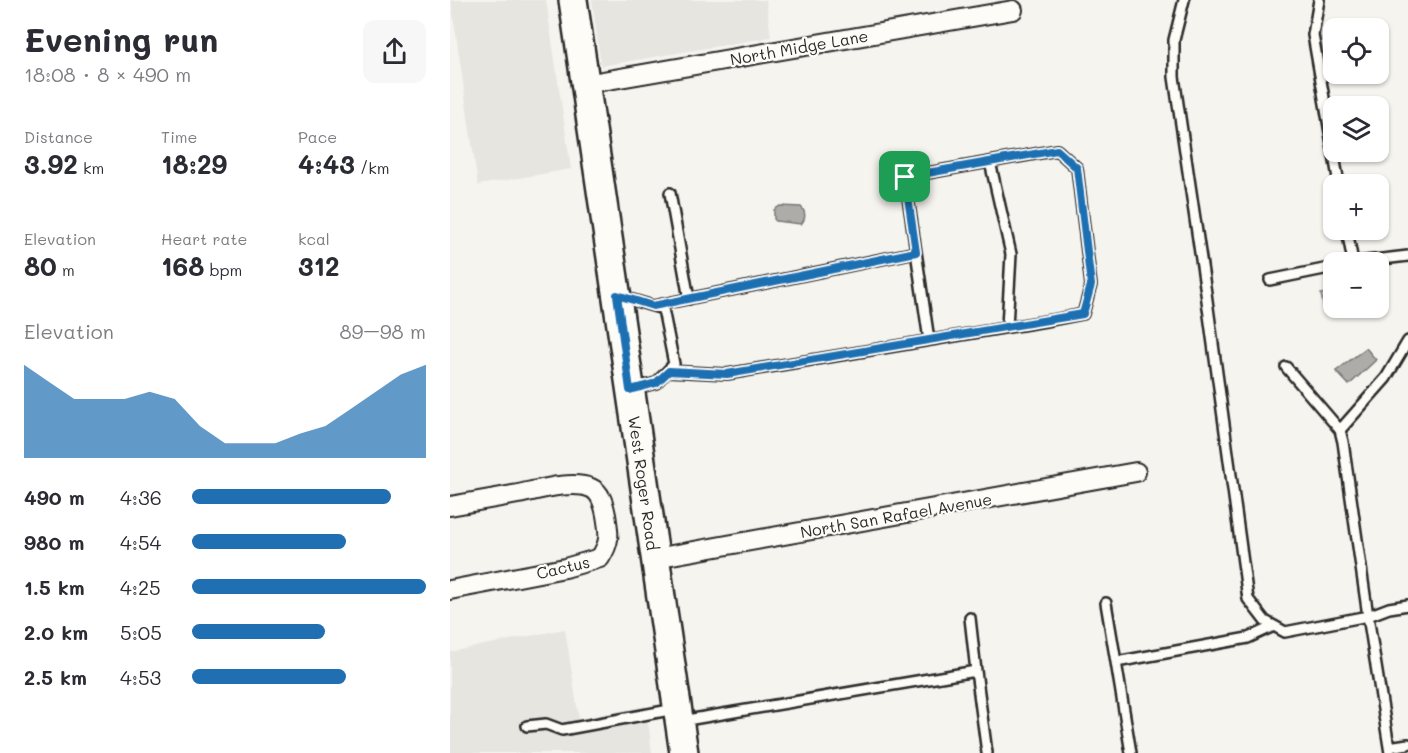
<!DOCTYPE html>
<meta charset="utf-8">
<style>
:root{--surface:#fff;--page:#f7f7f7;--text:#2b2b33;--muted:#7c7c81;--accent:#1f6fb2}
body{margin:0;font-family:Mali,sans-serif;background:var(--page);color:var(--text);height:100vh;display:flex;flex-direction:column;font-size:22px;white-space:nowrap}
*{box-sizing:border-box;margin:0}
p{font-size:20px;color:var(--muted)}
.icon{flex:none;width:33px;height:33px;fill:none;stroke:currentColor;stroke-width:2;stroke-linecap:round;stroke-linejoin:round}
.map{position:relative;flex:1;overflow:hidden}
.details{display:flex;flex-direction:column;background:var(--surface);width:450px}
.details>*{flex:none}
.tools{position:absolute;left:873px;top:18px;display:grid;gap:12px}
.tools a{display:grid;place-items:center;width:66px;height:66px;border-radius:12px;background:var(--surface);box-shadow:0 2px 4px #0004;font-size:30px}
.pin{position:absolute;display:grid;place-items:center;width:51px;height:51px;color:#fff;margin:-26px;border-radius:12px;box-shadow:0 3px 9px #0006}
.round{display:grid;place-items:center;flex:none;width:63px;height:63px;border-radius:12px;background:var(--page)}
.head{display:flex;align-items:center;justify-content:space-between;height:102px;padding:0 24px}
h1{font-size:33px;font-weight:700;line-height:45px}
.figures{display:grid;grid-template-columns:repeat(3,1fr);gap:9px;height:102px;padding:6px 24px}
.figures div{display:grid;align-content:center}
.figures b{font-size:26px;font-weight:700}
.figures small{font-size:16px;font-weight:400}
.figures p{font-size:16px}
.chart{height:168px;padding:12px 24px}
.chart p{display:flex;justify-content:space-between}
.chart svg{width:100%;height:108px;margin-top:6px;fill:var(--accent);opacity:.7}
ul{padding:0 24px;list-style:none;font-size:20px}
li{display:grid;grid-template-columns:96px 72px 1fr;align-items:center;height:45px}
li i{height:15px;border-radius:8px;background:var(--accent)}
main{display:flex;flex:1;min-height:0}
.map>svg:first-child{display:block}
.built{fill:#e6e5e0}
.green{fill:#d7d6d2;stroke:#81807e;stroke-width:1.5}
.water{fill:#adaca9;stroke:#797877;stroke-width:1.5}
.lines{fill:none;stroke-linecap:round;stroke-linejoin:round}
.lane-casing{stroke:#2b2b2b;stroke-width:14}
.street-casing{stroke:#2b2b2b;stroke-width:22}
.secondary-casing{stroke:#2b2b2b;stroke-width:32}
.lane{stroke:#fdfcf7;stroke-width:9}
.street{stroke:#fdfcf7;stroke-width:18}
.secondary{stroke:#fdfcf7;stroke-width:27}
.route-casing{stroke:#fff;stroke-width:12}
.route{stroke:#1f6fb2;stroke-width:8}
.labels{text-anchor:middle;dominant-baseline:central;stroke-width:4.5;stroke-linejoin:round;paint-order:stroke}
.street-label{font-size:16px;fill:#2b2b2b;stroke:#fdfcf7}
</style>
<main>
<section class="details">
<div class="head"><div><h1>Evening run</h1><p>18:08 · 8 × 490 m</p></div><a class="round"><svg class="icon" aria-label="share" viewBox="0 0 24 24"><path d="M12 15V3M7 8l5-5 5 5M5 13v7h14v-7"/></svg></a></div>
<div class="figures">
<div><p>Distance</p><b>3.92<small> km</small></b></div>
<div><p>Time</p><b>18:29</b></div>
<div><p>Pace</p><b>4:43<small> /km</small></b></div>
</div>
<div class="figures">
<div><p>Elevation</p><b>80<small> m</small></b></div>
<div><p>Heart rate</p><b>168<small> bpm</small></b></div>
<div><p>kcal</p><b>312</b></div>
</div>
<div class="chart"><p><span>Elevation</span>89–98 m</p>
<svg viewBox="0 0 160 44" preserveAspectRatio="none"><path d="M0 44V6L10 13L20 20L30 20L40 20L50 17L60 20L70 31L80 38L90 38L100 38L110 34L120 31L130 24L140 17L150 10L160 6V44z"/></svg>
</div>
<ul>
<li><b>490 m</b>4:36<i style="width:85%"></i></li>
<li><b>980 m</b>4:54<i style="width:66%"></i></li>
<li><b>1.5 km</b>4:25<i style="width:100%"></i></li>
<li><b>2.0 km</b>5:05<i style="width:57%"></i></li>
<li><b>2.5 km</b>4:53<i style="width:66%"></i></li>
</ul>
</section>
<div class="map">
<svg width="958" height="753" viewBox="0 0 958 753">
<rect width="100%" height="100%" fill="#f5f4ef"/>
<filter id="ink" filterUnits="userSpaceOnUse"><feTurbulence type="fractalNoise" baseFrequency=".0167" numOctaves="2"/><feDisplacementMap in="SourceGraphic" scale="12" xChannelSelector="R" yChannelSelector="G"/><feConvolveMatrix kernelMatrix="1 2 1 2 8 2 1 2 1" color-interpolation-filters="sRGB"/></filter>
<g filter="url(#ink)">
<!-- built -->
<path class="built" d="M1,0H96L121,169L28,185Z
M142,0H316L321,37L151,66Z
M115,629L129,719L196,706L202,753H0V652Z"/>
<!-- green -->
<path class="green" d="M883,292L884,308H906L875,314L871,294Z"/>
<!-- water -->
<path class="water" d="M330,206L351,207C356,212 356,219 351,224L326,221L324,219V210Z
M916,348L926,360L899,385L886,371Z"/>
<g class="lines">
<defs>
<path id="lane" d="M734,0L724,40V77L756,293L798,599L815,621L835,632L918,616L939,608L958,605
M869,0L863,35L889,184
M540,162L561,254L557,327
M220,193L239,299
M897,230L903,262
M907,262L958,256
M820,280L884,267
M169,296L213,309L224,364L206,383L183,389
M203,306L466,252
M836,367L890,430
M218,371L277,374L602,320L633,314L641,285L627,168L607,150L455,177L479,340
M656,603L666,662
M520,618L526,671
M231,721L526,671L537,753
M77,726L96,724L112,730L225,709
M939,747L958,744
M681,753L666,662L798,638L824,626
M940,753L918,616L893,442L890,430L936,378L958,341"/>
<path id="street" d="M135,84L563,10
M0,506C23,502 45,498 68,494C88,490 122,480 141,488C151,492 154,505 156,515C159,534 161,541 150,558L115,568L0,590
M205,558L686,472"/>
<path id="secondary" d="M123,0L234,753"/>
</defs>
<!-- lane casing -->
<use href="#lane" class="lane-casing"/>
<!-- street casing -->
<use href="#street" class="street-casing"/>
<!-- secondary casing -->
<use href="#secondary" class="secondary-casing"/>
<!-- lane -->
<use href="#lane" class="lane"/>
<!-- street -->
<use href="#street" class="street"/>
<!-- secondary -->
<use href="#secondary" class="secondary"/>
</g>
</g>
<g class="lines" filter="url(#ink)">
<defs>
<path id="route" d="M607,150L627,168L641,285L633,314L277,374L219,371L206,383L180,390L167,295L203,306L466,252L455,177Z"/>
</defs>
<!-- route casing -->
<use href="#route" class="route-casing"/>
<!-- route -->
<use href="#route" class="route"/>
</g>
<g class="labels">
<!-- street labels -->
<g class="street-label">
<text transform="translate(349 47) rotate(-10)">North Midge Lane</text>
<text transform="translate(194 483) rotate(82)">West Roger Road</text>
<text transform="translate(446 515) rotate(-10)">North San Rafael Avenue</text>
<text transform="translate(113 567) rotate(-13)">Cactus</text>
</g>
</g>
</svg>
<div class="tools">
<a><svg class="icon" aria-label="locate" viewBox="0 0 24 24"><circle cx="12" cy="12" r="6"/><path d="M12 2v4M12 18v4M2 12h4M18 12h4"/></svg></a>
<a><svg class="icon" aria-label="layers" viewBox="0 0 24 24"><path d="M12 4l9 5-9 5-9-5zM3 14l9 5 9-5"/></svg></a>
<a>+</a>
<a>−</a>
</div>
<div class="pin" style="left:455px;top:177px;background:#1e9e55"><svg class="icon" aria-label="arrive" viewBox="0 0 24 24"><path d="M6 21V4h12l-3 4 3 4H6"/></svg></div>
</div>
</main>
